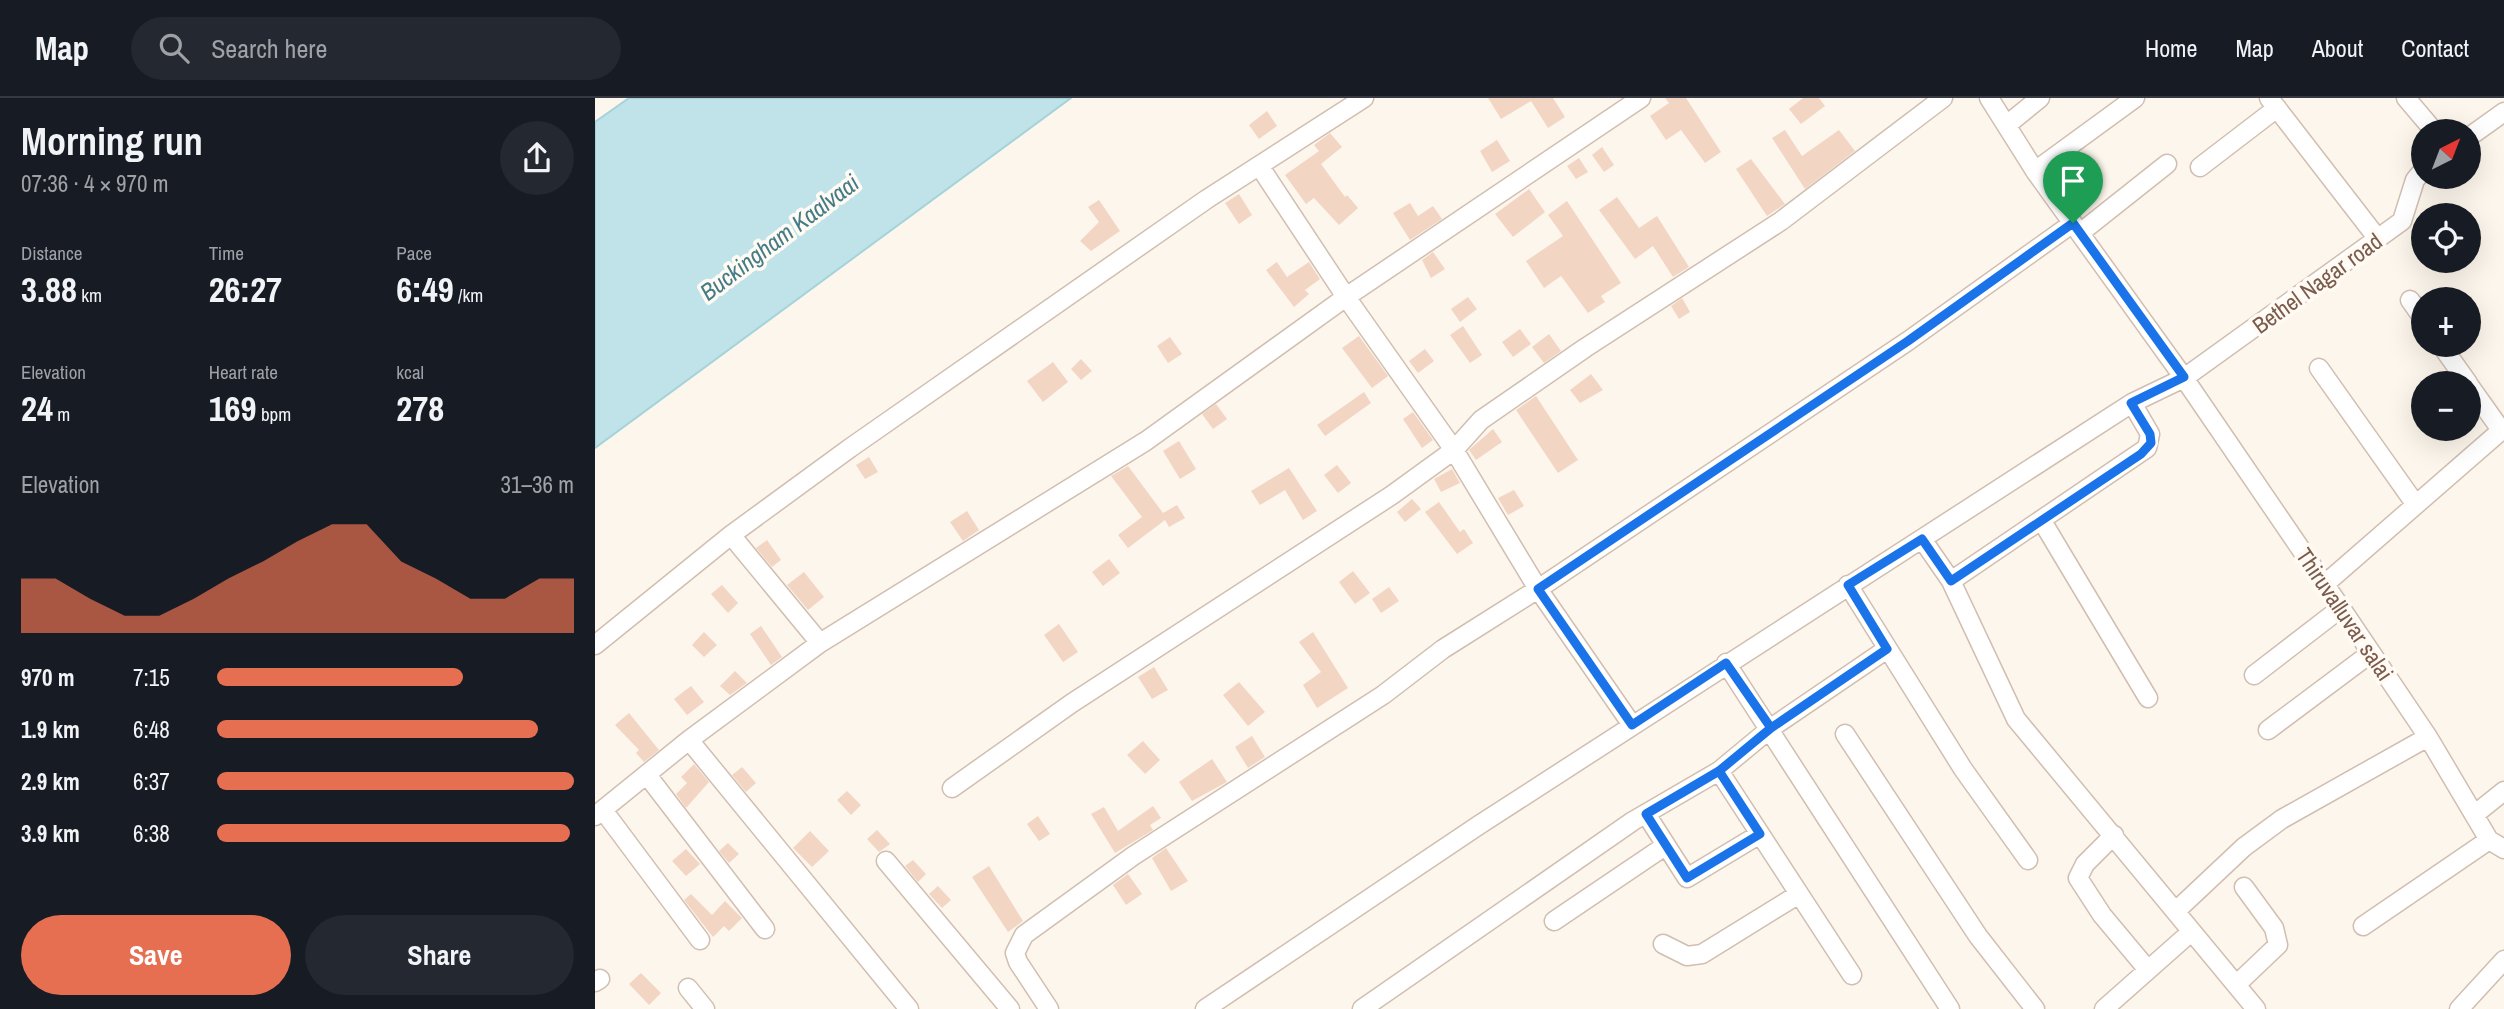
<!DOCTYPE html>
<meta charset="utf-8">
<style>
:root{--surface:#171b24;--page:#242831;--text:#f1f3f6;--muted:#9ea1a6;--line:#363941;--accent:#e76f51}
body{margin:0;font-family:"Archivo Narrow",sans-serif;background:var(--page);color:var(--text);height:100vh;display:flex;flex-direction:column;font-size:26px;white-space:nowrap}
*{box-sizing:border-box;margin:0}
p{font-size:23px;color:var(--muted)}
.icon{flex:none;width:38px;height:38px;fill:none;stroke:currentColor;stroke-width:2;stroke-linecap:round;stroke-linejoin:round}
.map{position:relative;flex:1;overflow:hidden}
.drawer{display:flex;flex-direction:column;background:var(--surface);width:595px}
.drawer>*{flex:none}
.needle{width:46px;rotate:42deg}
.controls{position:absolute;left:1816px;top:21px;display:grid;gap:14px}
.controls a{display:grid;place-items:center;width:70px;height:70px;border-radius:50%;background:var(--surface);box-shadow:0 7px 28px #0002;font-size:35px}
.pin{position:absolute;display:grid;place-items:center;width:60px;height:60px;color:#fff;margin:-72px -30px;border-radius:50% 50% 50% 0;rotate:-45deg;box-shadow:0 0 7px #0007}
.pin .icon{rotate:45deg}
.round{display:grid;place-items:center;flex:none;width:74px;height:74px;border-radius:37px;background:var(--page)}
.headline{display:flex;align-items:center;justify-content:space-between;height:119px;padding:0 21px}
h1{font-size:38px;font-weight:800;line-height:52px}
.stats{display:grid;grid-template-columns:repeat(3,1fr);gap:10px;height:119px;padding:7px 21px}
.stats div{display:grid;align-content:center}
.stats b{font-size:35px;font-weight:800}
.stats small{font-size:19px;font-weight:400}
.stats p{font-size:19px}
.chart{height:196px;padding:14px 21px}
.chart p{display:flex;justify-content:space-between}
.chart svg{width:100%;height:126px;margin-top:7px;fill:var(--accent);opacity:.7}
.action{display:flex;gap:14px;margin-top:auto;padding:14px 21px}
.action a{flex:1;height:80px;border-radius:42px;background:var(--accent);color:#fff;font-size:28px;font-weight:800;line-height:80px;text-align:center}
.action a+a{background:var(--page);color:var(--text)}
ul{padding:0 21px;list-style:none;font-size:23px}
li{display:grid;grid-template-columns:112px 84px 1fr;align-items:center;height:52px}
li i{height:18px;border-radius:9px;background:var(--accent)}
header{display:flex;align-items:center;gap:42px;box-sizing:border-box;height:98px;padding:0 35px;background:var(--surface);border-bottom:2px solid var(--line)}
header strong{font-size:33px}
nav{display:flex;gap:38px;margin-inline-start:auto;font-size:24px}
.search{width:490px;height:63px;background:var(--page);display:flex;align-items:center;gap:18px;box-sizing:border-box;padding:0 24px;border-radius:38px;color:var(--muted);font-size:26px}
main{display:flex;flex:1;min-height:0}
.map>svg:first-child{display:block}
.water{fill:#bfe3e8;stroke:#a5d3da;stroke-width:2}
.building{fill:#f3d5c3}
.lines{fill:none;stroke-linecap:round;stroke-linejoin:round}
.minor-casing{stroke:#d1beb0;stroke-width:21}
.minor{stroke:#fff;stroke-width:18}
.route-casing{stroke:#fff;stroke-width:14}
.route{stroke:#1a73e8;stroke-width:9}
.labels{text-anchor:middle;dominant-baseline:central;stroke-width:7;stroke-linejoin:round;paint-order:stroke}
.street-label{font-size:23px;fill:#7a5c4d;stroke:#fffaf3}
.water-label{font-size:24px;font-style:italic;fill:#437c86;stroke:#fffaf3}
</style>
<header>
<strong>Map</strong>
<div class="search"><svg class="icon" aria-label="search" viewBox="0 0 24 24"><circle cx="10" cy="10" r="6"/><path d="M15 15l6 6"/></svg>Search here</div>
<nav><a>Home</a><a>Map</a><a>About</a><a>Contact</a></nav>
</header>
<main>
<section class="drawer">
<div class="headline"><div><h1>Morning run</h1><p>07:36 · 4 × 970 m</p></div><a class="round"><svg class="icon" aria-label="share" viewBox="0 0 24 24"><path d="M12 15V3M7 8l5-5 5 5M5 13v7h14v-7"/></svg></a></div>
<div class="stats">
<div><p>Distance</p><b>3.88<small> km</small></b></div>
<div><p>Time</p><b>26:27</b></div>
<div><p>Pace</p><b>6:49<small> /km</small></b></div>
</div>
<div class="stats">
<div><p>Elevation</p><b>24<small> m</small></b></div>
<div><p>Heart rate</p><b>169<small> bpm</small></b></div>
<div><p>kcal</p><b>278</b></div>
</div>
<div class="chart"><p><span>Elevation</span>31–36 m</p>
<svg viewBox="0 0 160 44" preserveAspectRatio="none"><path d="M0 44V25L10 25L20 32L30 38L40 38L50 32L60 25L70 19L80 12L90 6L100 6L110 19L120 25L130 32L140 32L150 25L160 25V44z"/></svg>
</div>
<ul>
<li><b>970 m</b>7:15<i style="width:69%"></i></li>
<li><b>1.9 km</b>6:48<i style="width:90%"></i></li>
<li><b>2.9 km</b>6:37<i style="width:100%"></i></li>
<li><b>3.9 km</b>6:38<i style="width:99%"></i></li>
</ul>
<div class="action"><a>Save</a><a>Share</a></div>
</section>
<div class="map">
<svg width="1909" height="911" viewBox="0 0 1909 911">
<rect width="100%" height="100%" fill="#fdf6ec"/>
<!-- water -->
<path class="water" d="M34,0H476L0,350V24Z"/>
<!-- building -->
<path class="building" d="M893,0H958L970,19L953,30L936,3L906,21Z
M1070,0H1091L1126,54L1110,65L1086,32L1071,42L1055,18L1074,5Z
M1208,0H1224L1230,8L1206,26L1194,11Z
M672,13L682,28L664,41L654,27Z
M1190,32L1207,58L1244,32L1260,53L1210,91L1177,40Z
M735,35L747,49L726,66L750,99L752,97L763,110L744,127L719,100L711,106L690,77L724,53L719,47Z
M902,42L915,63L897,74L885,53Z
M1007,49L1019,67L1009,74L997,57Z
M984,60L993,74L981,81L972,68Z
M1156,61L1190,106L1172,118L1141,71Z
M934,91L950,114L918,139L900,116Z
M644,96L657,117L644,126L630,105Z
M1022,99L1044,130L1062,118L1094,169L1078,179L1058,148L1040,161L1004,112Z
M504,102L525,133L496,153L485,143L504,124L493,109Z
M972,103L1026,185L1006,198L1010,204L993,215L966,178L949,190L931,163L968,138L953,117Z
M815,105L823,118L838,108L847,121L815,142L798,115Z
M838,154L850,171L836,180L827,162Z
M682,164L692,179L714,164L725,181L710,192L714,196L699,209L671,172Z
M873,199L882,211L865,224L856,211Z
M1087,200L1095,214L1084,221L1076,208Z
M868,228L887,257L875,265L855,237Z
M925,231L936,246L918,259L907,244Z
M954,236L966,253L949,265L937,249Z
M764,238L793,278L777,290L747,250Z
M575,239L587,256L573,265L562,248Z
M830,251L839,263L823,275L814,263Z
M486,261L497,273L486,282L476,271Z
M458,264L473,284L448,304L432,283Z
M996,276L1008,292L985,305L975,292Z
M769,294L776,305L730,338L722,327Z
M941,298L983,362L963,375L921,312Z
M621,306L632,321L618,331L607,316Z
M818,314L838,342L827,350L808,321Z
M898,331L907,344L881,362L874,352Z
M584,343L601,371L585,381L568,353Z
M274,359L283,374L270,381L261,367Z
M742,367L756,385L743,395L729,377Z
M533,368L568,415L582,407L590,420L574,429L570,422L533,450L523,437L547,419L516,378Z
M694,370L722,413L708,422L690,392L665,407L656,393Z
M857,371L865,385L846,394L839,381Z
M919,392L929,408L913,417L903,400Z
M817,401L826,411L810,424L802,414Z
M844,404L865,434L869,431L878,445L862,456L830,414Z
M372,413L384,432L368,443L355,424Z
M172,442L186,462L177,469L161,450Z
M514,461L525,475L508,488L497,474Z
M758,473L775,495L760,506L744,484Z
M209,474L229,499L213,512L192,487Z
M127,487L143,505L133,515L116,496Z
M794,489L804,503L786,515L777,501Z
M464,526L483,554L468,564L449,537Z
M166,528L187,559L176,567L155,536Z
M109,534L122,547L109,559L97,547Z
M718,534L753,590L722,610L708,587L726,574L704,544Z
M559,569L573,592L557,601L543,579Z
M140,573L152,585L135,597L125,588Z
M644,584L670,614L653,628L628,597Z
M96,588L109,604L92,617L79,601Z
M34,615L64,652L49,664L41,655L44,652L20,627Z
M657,638L670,659L653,670L640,649Z
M548,643L565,662L550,676L532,657Z
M617,661L632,684L597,703L584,684Z
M99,666L114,684L91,710L81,696L92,685L86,679Z
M147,669L161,685L151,694L137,677Z
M252,693L266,707L256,717L242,702Z
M558,708L566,720L555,727L558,732L520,755L496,716L509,709L523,733Z
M443,718L455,736L444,743L432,726Z
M282,732L295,746L284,754L272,741Z
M215,733L234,753L217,769L198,750Z
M133,745L144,756L134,765L124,753Z
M571,750L593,783L576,793L557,760Z
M91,751L105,766L91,778L77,763Z
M318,762L331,776L323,784L310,768Z
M394,768L428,823L413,834L377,779Z
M533,776L547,796L531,807L518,787Z
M343,788L356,802L347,810L334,796Z
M96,796L117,817L130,803L147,820L134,833L129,828L118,839L89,802Z
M46,875L66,895L54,907L34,886Z"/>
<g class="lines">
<defs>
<path id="minor" d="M1394,0L1440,73L1589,280L1746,510L1833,639L1894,742L1909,751
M1674,0L1783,141
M1811,0L1839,33
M1413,26L1445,0
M1874,39L1909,14
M665,69L751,199L859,352L943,491L1037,627
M1605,69L1682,10
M1440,73L1540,0
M1485,135L1572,66
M1815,202L1829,222
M1846,247L1873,285
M1724,270L1821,407
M1874,287L1906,332
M1447,423L1553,600
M136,437L225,545
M1327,441L1356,483L1421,621L1661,911
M1356,483L1552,350L1555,336L1537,305
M1730,486L1909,330
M1253,487L1368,671L1433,762
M0,547L136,437L255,350L612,101L769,0
M1131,565L1355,911
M1659,577L1746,510
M1673,632L1776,555
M1250,636L1383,838L1440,911
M94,642L225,545L551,343L751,199L1046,0
M1124,673L1257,877
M52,677L170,831
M357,690L477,605L797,397L859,352L886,322L990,250L1186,123L1348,0
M8,712L105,842
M1051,716L1092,780L1165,736
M1879,717L1909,693
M0,718L94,642L314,911
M1519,737L1490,766L1483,780L1507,817L1553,872
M291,763L415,911
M1582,812L1649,749L1687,721L1833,639
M959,823L1070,748
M1768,828L1894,742
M1068,846L1092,858L1107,856L1204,796
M0,884L5,881
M1641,887L1683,847L1679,830L1649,789
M93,890L110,911
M454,911L423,864L420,855L429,837L538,758L788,597L848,551L943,491L1313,243L1478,125
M610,911L884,727L1537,305L1589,280L1807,123L1820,82L1829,71
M767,911L1038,723L1124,673L1176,630L1292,551
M1509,911L1596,834
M1864,911L1909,862"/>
</defs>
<!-- minor casing -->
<use href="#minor" class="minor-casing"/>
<!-- minor -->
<use href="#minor" class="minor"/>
</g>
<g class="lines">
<defs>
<path id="route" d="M1478,125L1313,243L943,491L1037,627L1131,565L1176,630L1124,673L1165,736L1092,780L1051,716L1124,673L1176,630L1292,551L1253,487L1327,441L1356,483L1546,356L1556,345L1555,336L1536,305L1589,279L1478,125"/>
</defs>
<!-- route casing -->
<use href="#route" class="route-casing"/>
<!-- route -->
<use href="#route" class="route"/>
</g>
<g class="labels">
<!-- street labels -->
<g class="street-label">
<text transform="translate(1722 185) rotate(-36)">Bethel Nagar road</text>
<text transform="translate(1750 516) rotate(56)">Thiruvalluvar salai</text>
</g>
<!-- water labels -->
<g class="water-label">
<text transform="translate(184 139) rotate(-37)">Buckingham Kaalvaai</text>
</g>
</g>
</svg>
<div class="controls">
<a><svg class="needle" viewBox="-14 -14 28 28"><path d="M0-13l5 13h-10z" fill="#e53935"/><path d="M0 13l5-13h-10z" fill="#9ea1a6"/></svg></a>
<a><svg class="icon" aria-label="locate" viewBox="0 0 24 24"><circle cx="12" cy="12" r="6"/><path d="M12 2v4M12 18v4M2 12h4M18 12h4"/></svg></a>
<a>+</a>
<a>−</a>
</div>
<div class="pin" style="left:1478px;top:125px;background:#1e9e55"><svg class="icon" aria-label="arrive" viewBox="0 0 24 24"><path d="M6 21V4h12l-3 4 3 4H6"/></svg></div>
</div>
</main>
